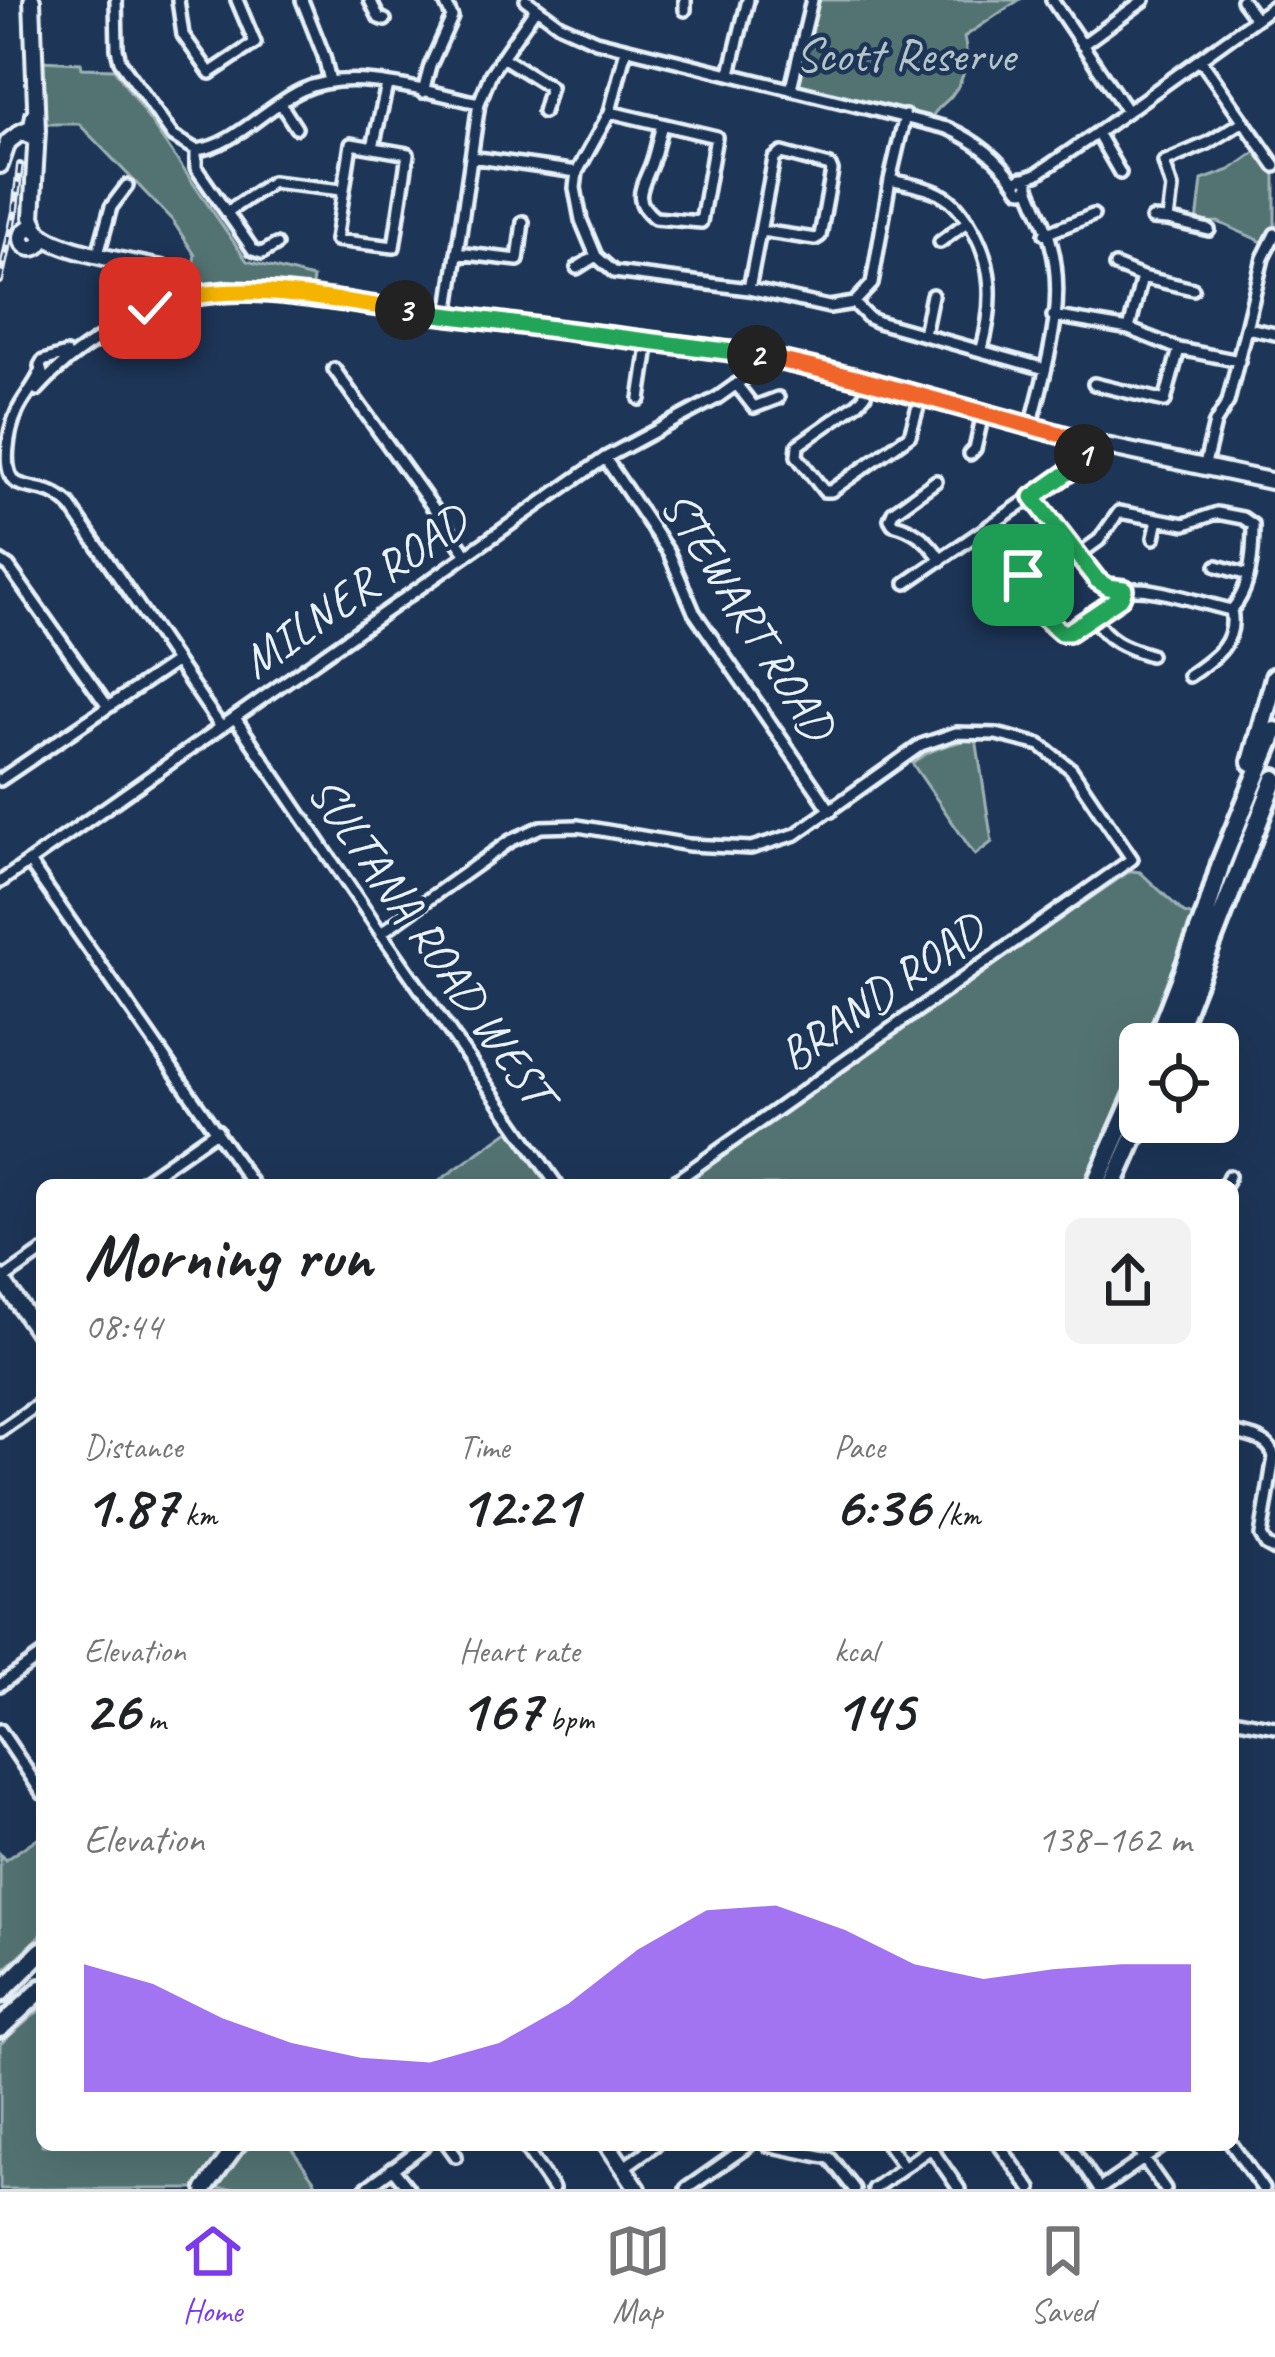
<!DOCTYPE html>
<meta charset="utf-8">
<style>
:root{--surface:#fff;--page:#f2f2f2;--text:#202124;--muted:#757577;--line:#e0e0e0;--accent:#7c3aed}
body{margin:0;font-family:Caveat,sans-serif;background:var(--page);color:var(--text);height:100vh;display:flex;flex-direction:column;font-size:45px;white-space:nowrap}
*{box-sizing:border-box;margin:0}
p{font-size:39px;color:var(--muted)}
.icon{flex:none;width:66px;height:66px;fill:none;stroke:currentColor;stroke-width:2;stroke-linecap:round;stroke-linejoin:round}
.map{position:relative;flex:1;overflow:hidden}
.sheet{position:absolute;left:36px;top:1179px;width:1203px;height:972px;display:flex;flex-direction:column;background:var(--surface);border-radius:18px;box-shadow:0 12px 48px #0002}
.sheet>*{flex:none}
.buttons{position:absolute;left:1119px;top:1023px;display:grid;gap:24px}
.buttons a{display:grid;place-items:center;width:120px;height:120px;border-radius:18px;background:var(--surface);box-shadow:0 12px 48px #0002;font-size:60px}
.pin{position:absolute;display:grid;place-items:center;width:102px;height:102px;color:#fff;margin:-51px;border-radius:24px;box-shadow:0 6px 18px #0006}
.km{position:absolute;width:60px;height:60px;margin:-30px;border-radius:50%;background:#222;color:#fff;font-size:33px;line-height:60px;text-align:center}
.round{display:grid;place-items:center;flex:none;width:126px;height:126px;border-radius:18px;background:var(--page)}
.head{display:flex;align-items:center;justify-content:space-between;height:204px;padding:0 48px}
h1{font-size:66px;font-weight:700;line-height:90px}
.metrics{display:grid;grid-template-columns:repeat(3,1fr);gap:18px;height:204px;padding:12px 48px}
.metrics div{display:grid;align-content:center}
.metrics b{font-size:60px;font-weight:700}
.metrics small{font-size:33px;font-weight:400}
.metrics p{font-size:33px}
.chart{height:336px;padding:24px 48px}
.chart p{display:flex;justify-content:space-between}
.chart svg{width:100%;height:216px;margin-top:12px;fill:var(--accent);opacity:.7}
.dock{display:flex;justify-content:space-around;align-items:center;height:168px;border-top:3px solid var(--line);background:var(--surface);font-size:33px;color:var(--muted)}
.dock a{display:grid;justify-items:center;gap:6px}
.dock .on{color:var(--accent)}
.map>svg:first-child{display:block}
.green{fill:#537372;stroke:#9eb2b5;stroke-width:3}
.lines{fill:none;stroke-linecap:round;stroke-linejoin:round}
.minor-casing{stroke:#e8f1f8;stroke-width:18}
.major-casing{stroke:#e8f1f8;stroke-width:22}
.highway-casing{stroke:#e8f1f8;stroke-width:26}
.minor{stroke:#1d3557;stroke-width:9}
.major{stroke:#1d3557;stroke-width:14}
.highway{stroke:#1d3557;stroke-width:16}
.rail-casing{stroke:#e8f1f8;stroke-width:8}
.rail{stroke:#1d3557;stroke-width:3;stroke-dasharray:9;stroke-linecap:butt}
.split-1-casing{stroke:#fff;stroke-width:24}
.split-2-casing{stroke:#fff;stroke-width:24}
.split-3-casing{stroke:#fff;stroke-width:24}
.split-4-casing{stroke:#fff;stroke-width:24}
.split-1{stroke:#22a559;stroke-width:15}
.split-2{stroke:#f0652b;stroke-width:15}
.split-3{stroke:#22a559;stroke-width:15}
.split-4{stroke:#f5b400;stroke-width:15}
.labels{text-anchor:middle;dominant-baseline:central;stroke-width:9;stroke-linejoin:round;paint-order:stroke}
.park-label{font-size:48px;fill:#b4c5c9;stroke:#1d3557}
.street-label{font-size:48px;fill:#e8f1f8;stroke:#1d3557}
</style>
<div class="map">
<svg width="1275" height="2189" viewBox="0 0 1275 2189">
<rect width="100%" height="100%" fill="#1d3557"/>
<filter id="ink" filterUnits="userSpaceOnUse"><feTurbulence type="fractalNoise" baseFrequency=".00833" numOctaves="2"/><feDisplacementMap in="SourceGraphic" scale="24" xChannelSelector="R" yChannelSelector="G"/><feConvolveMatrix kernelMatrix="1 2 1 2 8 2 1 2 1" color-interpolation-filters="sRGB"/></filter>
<g filter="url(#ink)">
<!-- green -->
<path class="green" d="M817,0H1019L964,37C969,56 966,78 952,95C945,104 937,107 932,117L797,86Z
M39,61L81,63L82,68L114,69L247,261L313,278L311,294L188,289L184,283L190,281L195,255L172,220L79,124H38Z
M1258,150L1275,174V228L1265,243L1218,222L1197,223L1202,180L1230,170Z
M976,738L992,842L975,855L912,763C932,747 952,744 976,738Z
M1133,871L1140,872L1184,913L1196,917L1147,1044H1140C1140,1093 1106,1142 1085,1185H672L1127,873Z
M516,1126L557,1185H433Z
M42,1835V1934L0,1974V1854L5,1860Z
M42,2008V2145H228L199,2189H0V2044Z
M252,2145H289L320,2189H215L234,2161Z"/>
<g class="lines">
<defs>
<path id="minor" d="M116,0L117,49L120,61L173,136L196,150C233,147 267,106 302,90C352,67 427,92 479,103
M178,0L183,35L210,73L255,43L237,0
M302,0L324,56L330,81
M370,0L379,18L385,20
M526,0L560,25L596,41L947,128C975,140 999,159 1016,184
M685,0V10
M1052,0L1127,111
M1242,0L1256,19
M1082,45L1144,0
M626,49L610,112L577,172L575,188L581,220L596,256L614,272L749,289L829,307L854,303L872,284L890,180L905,116
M502,57L550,87L543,112
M1200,59L1275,166
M730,73L748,0
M791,88L812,0
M423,92L430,66L452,17L444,0
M280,103L296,128
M610,112L716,137L701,222L655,218C631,200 642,188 651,165C656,152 658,138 662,125
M1097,133L1120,173
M351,144L408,154L394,247L336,240Z
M373,147L387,85
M196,150V168L253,250L262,253L276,245
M471,157L577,172
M1017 184a6 6 0 1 1 12 0a6 6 0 1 1-12 0Z
M1025,178L1037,174L1097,133L1275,5
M890,180C907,184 929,187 944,196C955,202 962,213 969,223C995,264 994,304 982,349
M1029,187C1035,205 1045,221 1050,240C1068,302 1046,366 1031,427
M227,212L272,182L342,190
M1152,219L1168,220L1209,230
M1168,220L1172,188L1164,162L1208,143L1244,121
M1045,234L1093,215
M940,242L968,221
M457,253L518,260L523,222
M98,254L111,207L127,186
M1115,266L1142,277L1193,289
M577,268L596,256
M749,289L774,159L782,153L830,166L832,171L820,236L815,239L761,231
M170,301L173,290
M854,303L869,318L878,322L1045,369
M448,316L479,103L491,73L536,8
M1053,316L1129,329L1179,349L1239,361
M1247,328L1275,334
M1129,329L1142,277
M924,334L932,295
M334,369L467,555
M41,371C35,386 23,398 17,412C9,429 0,473 17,483C38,492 47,485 69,504L221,727
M42,373L40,366L43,361L66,354
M868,382L865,395L858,403L798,445L797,456L824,491H831L910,435L921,396
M736,384L754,407L778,398
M1094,384L1165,401L1179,349
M37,390C75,347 131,315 188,302
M640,399L649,340
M970,454L975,449L983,414
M605,458L669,553L694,612L831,811
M1204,468L1215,423L1228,402L1263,258L1275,234
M936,481L893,512L890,519L893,524C915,529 930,542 941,560
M1033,497C1049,519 1082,572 1103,584C1117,593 1134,587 1149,590C1177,594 1204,604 1231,610C1251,590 1253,553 1253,525L1243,518L1217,513L1185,524L1119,512L1099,540L1077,556
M1154,538L1158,519
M0,561L9,567L108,707
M1031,564L1025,569L1023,578L1036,611L1064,633C1084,624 1113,609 1124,589
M1217,566L1248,575
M906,583L1083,462L1092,443
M1094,617C1105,640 1126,648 1150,655
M1189,676C1213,659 1238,644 1231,610
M235,718L381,933L557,1185
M0,780L175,662
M29,862L253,1185
M0,882L605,458L717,398L762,366L769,357
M381,933L510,841L541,827L578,826L689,845L751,848L796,834L921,745L956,733L996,734L1040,745L1071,769L1132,859L670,1185
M138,1185L217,1130
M1225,1185L1229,1176
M2,1280L42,1252
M0,1431L42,1402
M1233,1432C1249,1437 1270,1438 1274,1457L1261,1536L1266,1545L1275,1550
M0,1685L42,1655
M1233,1719L1275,1727
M0,1730L42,1793
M448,2145L456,2156
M523,2145L553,2189
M767,2145L830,2158L854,2189
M888,2145L904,2167
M999,2145L1031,2189
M1070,2145L1099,2189
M1134,2145L1165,2189
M1232,2145L1263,2189
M392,2168L408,2188
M623,2168L655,2145
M365,2189L425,2145
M686,2189L749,2145
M873,2189L931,2148L959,2189
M1100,2189L1164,2145"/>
<path id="major" d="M32,0L37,131L32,217L38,231
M21,132L32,127L34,115
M0,165L8,142L21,132L29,135
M22 238a10 10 0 1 1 20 0a10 10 0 1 1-20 0Z
M40,233C61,252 134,263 164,269L174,276L180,288
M181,290L184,294L191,295L229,290L263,292L749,353L855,378L1092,443L1275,482
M0,1277L42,1338
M608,2145L638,2189
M205,2189L237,2145"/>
<path id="highway" d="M1252,762L1275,677
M1155,1044L1206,913L1222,860L1275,731
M1172,1044L1275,779
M1095,1185L1140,1083
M1113,1185L1141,1122
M0,1993L42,1951
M0,2028L42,1989"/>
</defs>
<!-- minor casing -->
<use href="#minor" class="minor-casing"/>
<!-- major casing -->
<use href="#major" class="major-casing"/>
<!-- highway casing -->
<use href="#highway" class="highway-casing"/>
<!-- minor -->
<use href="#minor" class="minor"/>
<!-- major -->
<use href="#major" class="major"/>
<!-- highway -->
<use href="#highway" class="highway"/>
<defs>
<path id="rail" d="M0,281L15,211L20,165"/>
</defs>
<!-- rail casing -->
<use href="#rail" class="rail-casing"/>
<!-- rail -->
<use href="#rail" class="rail"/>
</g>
</g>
<g class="lines" filter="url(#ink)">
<defs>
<path id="split-1" d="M1023,575L1036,610L1061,632H1069L1121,597L1124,589L1108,587L1097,580L1033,497L1083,462L1084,454"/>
<path id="split-2" d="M757,355L856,378L1088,442L1084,454"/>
<path id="split-3" d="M405,310L757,355"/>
<path id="split-4" d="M150,308C230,276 322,300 405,310"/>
</defs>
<!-- split-1 casing -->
<use href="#split-1" class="split-1-casing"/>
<!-- split-2 casing -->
<use href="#split-2" class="split-2-casing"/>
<!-- split-3 casing -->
<use href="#split-3" class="split-3-casing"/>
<!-- split-4 casing -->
<use href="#split-4" class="split-4-casing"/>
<!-- split-1 -->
<use href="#split-1" class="split-1"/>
<!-- split-2 -->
<use href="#split-2" class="split-2"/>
<!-- split-3 -->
<use href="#split-3" class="split-3"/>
<!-- split-4 -->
<use href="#split-4" class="split-4"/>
</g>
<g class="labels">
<!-- park labels -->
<g class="park-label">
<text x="905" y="55">Scott Reserve</text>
</g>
<!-- street labels -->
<g class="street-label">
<text transform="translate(354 591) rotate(-35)">MILNER ROAD</text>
<text transform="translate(748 615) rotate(58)">STEWART ROAD</text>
<text transform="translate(431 941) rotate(55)">SULTANA ROAD WEST</text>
<text transform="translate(881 992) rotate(-35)">BRAND ROAD</text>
</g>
</g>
</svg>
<div class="buttons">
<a><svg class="icon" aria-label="locate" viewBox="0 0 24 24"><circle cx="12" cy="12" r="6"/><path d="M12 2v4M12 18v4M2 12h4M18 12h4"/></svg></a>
</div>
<div class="pin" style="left:1023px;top:575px;background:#1e9e55"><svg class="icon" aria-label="arrive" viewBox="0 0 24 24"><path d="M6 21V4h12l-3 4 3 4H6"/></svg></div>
<div class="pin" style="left:150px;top:308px;background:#d93025"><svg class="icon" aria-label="check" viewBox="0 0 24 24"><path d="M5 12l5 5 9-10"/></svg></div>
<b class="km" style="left:1084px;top:454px">1</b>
<b class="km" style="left:757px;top:355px">2</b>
<b class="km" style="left:405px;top:310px">3</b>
<section class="sheet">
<div class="head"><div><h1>Morning run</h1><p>08:44</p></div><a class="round"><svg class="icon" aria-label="share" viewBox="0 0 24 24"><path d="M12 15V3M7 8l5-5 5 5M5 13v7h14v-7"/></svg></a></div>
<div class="metrics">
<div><p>Distance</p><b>1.87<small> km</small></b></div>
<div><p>Time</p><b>12:21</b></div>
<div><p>Pace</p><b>6:36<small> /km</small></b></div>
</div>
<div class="metrics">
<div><p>Elevation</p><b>26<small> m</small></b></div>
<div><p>Heart rate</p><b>167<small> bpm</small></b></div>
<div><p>kcal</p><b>145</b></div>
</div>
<div class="chart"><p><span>Elevation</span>138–162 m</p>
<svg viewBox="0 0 160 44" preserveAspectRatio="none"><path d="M0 44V18L10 22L20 29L30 34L40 37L50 38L60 34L70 26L80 15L90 7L100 6L110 11L120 18L130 21L140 19L150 18L160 18V44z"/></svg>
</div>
</section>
</div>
<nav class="dock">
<a class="on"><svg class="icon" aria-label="home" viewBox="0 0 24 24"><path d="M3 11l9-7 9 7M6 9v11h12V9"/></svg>Home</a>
<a><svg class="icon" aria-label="map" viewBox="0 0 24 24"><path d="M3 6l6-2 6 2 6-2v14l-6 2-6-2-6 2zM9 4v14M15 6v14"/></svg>Map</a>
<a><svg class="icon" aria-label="saved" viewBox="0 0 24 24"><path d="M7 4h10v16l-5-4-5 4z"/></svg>Saved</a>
</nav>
